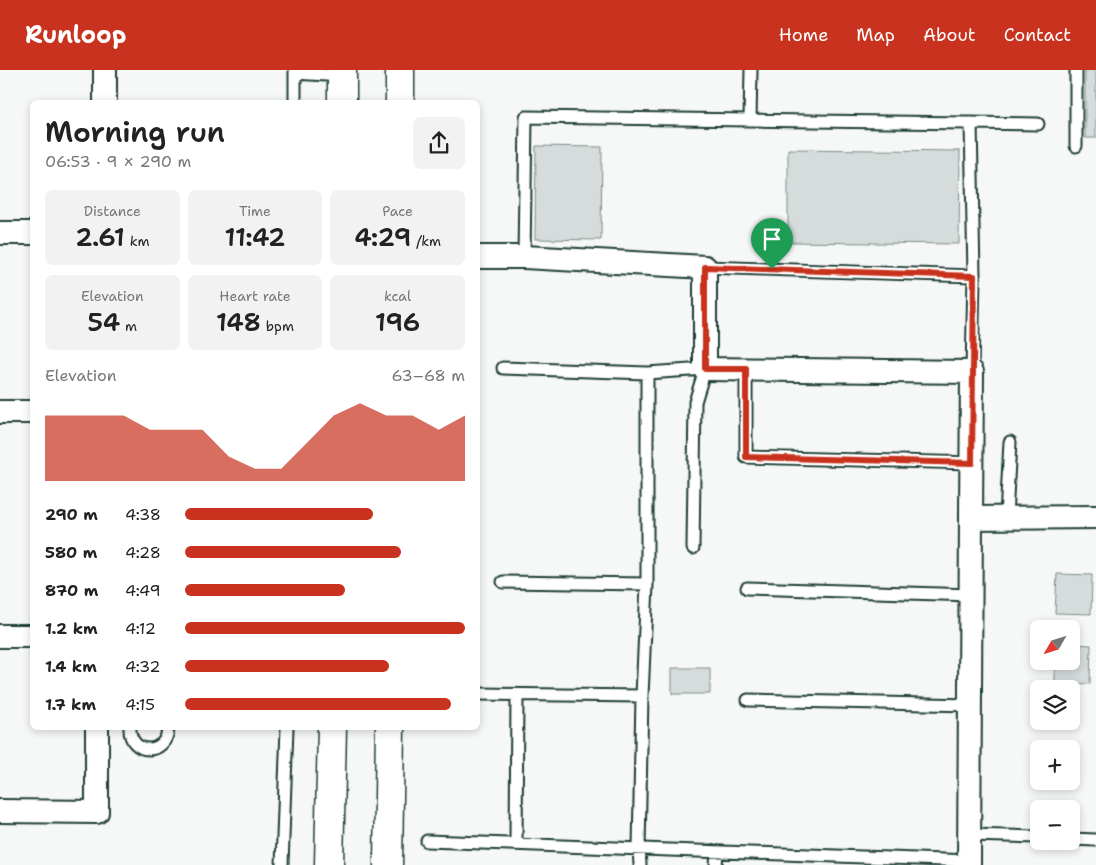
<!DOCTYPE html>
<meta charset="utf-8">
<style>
:root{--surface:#fff;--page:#f2f2f2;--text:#222;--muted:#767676;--accent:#c8321e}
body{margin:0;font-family:"Shantell Sans",sans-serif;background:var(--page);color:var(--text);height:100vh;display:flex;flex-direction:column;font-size:19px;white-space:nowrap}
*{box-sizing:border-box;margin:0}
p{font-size:16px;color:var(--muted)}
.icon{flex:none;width:28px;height:28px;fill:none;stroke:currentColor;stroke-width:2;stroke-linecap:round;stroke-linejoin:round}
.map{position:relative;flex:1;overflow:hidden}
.side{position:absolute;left:30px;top:30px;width:450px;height:630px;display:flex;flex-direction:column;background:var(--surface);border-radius:8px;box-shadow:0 2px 8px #0003}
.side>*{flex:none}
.needle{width:32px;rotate:231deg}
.controls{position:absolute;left:1030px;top:550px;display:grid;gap:10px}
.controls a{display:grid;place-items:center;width:50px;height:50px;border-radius:8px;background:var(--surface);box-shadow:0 2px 8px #0003;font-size:25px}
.pin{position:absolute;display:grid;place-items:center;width:42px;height:42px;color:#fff;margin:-51px -21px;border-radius:50% 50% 50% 0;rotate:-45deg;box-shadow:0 0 5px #0007}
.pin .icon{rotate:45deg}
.round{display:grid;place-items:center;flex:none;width:52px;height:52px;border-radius:8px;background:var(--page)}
.summary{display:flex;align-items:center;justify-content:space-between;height:85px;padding:0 15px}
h1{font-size:28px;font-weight:600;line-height:38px}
.figures{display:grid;grid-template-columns:repeat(3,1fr);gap:8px;height:85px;padding:5px 15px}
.figures div{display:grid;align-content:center;border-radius:8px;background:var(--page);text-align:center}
.figures b{font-size:25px;font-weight:600}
.figures small{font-size:14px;font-weight:400}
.figures p{font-size:14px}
.chart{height:140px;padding:10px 15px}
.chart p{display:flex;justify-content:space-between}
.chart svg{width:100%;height:90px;margin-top:5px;fill:var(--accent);opacity:.7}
ul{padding:0 15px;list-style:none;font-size:16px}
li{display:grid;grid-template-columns:80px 60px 1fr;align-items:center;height:38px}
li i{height:12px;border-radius:6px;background:var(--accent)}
header{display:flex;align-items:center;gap:30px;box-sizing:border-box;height:70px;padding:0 25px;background:var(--accent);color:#fff}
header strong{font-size:24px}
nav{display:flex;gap:28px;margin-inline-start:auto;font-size:18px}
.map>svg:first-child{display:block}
.green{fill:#d6dcdb;stroke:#7a8c88}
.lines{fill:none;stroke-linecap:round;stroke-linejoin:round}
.lane-casing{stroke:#1f3d34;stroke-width:15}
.street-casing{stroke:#1f3d34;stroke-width:26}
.primary-casing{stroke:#1f3d34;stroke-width:31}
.lane{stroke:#fff;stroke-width:11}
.street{stroke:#fff;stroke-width:22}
.primary{stroke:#fff;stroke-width:28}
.route-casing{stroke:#fff;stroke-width:10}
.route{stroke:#c8321e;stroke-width:6}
</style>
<header>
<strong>Runloop</strong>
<nav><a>Home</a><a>Map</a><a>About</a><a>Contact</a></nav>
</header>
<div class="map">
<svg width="1096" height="795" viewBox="0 0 1096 795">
<rect width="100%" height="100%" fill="#f6f7f7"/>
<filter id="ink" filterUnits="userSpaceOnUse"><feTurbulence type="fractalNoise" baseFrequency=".02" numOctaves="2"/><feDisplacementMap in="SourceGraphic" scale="10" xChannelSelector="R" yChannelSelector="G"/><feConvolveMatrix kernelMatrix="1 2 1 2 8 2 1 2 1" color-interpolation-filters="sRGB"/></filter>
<g filter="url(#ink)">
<!-- green -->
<path class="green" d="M1085,0H1096V68H1085Z
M536,76L602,77L601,170L535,169Z
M788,79L960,81L959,174L788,172Z
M1057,504L1092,505L1091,544L1055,543Z
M1071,574L1091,575L1090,614L1055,613V591H1071Z
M672,598H710V624H672Z"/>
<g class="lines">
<defs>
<path id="lane" d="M1076,0V76
M295,3L342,6
M295,32V0
M750,50L751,0
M971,53L974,206
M524,187L526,47L1038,54
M705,197L974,206L972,302
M503,298L647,303
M746,299V387L972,393
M1006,447L1010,372
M503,512L647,514
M747,518L972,525
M478,624L642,626
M748,630L971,635
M130,658C129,685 167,687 168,658
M970,765L1039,767
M1071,769L1096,770
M427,771L970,791
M516,774L517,625
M282,795L287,658
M640,795L639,779L642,626L647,514V303L705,299L695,332L693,478
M716,795L717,782"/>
<path id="street" d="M105,32V0
M0,163H32
M478,187H524L705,197V299L972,302L971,448L1096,447
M0,342H32
M0,566H32
M0,741L97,742V658
M969,795L971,448"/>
<path id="primary" d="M342,32V0
M400,32V0
M329,795L332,658
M388,795L390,658"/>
</defs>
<!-- lane casing -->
<use href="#lane" class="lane-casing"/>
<!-- street casing -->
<use href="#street" class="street-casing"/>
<!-- primary casing -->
<use href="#primary" class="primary-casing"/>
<!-- lane -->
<use href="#lane" class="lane"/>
<!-- street -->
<use href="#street" class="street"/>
<!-- primary -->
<use href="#primary" class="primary"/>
</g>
</g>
<g class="lines" filter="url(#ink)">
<defs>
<path id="route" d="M705,197L974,206L972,393L746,387V299H705Z"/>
</defs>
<!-- route casing -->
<use href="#route" class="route-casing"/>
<!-- route -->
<use href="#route" class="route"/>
</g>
</svg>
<div class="controls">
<a><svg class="needle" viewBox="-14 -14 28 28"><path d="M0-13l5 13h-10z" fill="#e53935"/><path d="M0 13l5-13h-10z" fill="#767676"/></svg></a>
<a><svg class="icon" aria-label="layers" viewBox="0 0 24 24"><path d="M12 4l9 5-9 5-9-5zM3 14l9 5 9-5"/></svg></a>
<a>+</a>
<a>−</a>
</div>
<div class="pin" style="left:772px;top:199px;background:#1e9e55"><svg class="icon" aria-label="arrive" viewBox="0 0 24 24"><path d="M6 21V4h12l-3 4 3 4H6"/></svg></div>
<section class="side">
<div class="summary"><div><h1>Morning run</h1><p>06:53 · 9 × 290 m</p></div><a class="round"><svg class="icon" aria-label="share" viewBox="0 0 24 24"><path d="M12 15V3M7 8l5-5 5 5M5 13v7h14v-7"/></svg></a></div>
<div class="figures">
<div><p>Distance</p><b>2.61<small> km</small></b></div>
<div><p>Time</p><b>11:42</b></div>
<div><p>Pace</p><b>4:29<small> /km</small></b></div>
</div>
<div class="figures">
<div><p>Elevation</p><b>54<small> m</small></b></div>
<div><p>Heart rate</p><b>148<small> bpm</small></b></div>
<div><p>kcal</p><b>196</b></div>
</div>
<div class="chart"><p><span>Elevation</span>63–68 m</p>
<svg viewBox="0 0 160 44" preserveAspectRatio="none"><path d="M0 44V12L10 12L20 12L30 12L40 19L50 19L60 19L70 32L80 38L90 38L100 25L110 12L120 6L130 12L140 12L150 19L160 12V44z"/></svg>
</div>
<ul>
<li><b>290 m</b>4:38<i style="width:67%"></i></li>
<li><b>580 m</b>4:28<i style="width:77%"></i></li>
<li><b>870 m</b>4:49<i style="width:57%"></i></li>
<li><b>1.2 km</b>4:12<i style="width:100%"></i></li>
<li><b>1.4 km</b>4:32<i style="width:73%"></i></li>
<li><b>1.7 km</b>4:15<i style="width:95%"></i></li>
</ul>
</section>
</div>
